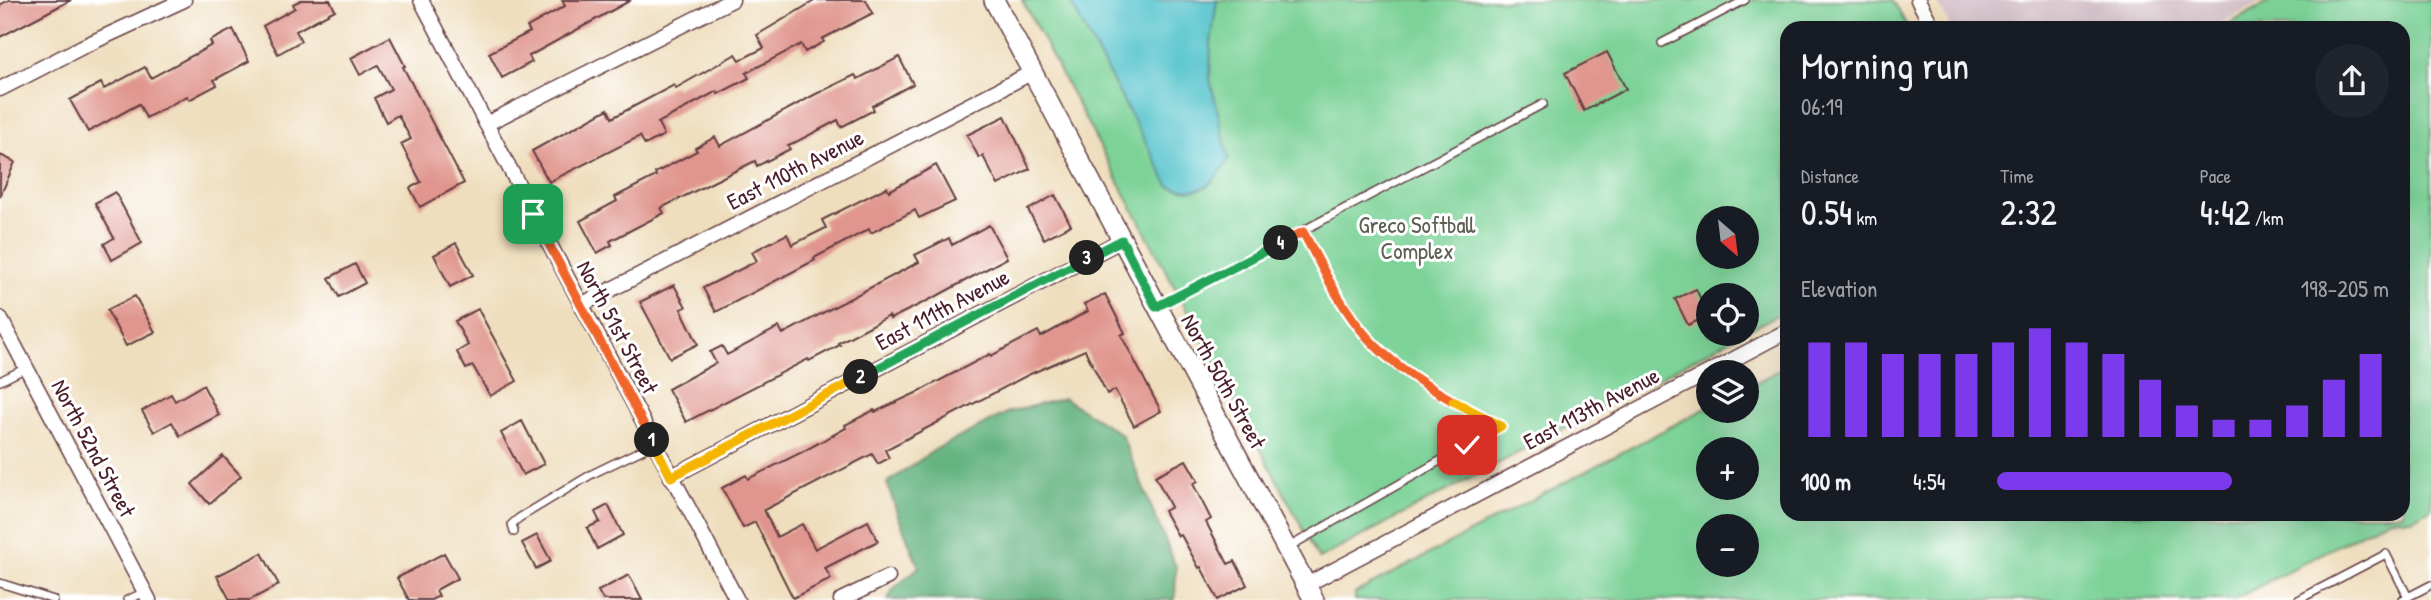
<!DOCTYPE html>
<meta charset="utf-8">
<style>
:root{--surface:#171b24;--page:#20242c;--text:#f1f3f6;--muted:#9ea1a6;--accent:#7c3aed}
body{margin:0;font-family:"Patrick Hand",sans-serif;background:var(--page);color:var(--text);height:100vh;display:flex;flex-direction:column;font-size:26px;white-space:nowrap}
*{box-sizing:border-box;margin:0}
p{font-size:23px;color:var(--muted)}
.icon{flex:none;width:38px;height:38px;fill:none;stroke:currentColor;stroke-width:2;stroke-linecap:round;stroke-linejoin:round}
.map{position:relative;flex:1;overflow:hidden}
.panel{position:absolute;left:1780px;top:21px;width:630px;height:500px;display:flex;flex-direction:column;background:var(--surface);border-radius:21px;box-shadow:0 7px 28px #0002}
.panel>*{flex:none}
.needle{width:46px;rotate:152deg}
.controls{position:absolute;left:1696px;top:206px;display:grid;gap:14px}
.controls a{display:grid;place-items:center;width:63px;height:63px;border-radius:50%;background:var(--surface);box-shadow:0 7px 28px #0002;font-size:35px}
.pin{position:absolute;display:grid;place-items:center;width:60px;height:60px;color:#fff;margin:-30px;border-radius:14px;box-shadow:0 4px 10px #0006}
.km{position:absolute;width:35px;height:35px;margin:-18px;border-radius:50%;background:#222;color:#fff;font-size:19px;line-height:35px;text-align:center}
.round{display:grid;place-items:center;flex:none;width:74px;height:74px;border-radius:37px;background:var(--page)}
.overview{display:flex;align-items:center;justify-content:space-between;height:119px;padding:0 21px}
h1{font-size:38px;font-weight:600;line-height:52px}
.stats{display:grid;grid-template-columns:repeat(3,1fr);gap:10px;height:119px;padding:7px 21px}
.stats div{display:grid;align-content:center}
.stats b{font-size:35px;font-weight:600}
.stats small{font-size:19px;font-weight:400}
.stats p{font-size:19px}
.chart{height:196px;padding:14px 21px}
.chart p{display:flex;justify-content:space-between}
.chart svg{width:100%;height:126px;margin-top:7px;stroke:var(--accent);stroke-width:6}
ul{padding:0 21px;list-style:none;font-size:23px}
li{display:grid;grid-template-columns:112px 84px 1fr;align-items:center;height:52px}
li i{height:18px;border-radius:9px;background:var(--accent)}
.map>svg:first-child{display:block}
.industrial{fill:#d2bdc6}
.green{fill:#7cd297;stroke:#637861;stroke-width:2;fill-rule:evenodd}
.forest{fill:#65b480;stroke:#586a56;stroke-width:2}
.water{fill:#58c5cd;stroke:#51727c;stroke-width:2}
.building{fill:#e0968e}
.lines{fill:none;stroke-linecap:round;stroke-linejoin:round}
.lane-casing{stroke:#633c41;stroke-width:10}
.street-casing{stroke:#633c41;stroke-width:17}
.secondary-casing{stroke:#633c41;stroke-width:22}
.lane{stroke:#fff;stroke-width:7}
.street{stroke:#fff;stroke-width:14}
.secondary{stroke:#fff;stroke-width:19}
.split-1-casing{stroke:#fff;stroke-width:14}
.split-2-casing{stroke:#fff;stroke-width:14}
.split-3-casing{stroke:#fff;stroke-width:14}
.split-4-casing{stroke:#fff;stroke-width:14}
.split-5-casing{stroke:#fff;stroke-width:14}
.split-6-casing{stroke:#fff;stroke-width:14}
.split-1{stroke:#f0652b;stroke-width:9}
.split-2{stroke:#f5b400;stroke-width:9}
.split-3{stroke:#22a559;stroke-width:9}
.split-4{stroke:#22a559;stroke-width:9}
.split-5{stroke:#f0652b;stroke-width:9}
.split-6{stroke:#f5b400;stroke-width:9}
.labels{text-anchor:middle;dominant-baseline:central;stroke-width:6;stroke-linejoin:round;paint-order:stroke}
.street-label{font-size:23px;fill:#4a1f2b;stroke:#fff}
.park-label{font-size:23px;fill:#5c5e51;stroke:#fff}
</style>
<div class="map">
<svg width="2431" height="600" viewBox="0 0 2431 600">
<rect width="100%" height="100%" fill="#fff"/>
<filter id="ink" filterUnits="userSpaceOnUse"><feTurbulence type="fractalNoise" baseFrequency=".0143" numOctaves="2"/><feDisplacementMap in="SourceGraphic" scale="14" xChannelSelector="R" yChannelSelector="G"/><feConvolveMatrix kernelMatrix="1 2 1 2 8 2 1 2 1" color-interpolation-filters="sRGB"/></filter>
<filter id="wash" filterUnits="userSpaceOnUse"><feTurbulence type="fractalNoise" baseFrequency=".00686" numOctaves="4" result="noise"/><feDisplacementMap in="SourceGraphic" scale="28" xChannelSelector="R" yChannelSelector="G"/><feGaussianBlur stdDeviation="1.57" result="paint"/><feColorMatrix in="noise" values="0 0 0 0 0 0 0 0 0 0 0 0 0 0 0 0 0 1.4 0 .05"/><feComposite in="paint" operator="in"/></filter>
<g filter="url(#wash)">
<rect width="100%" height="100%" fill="#efdebe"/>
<!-- industrial -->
<path class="industrial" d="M1936,0H2264L2211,28H1951Z"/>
<!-- green -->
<path class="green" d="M1022,0H1893L1908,28H1787V310L1747,331L1746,296H1708V334H1741L1319,559ZM1708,219H1746V257H1708Z
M2273,0H2431V509L2412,519L2390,518L2233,600H1355V593L1708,407V411H1746L1747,387L1787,366V514H2403V28H2221ZM1708,450H1746V488H1708ZM1708,527H1746V565H1708Z"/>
<!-- forest -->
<path class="forest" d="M1064,398L1121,434L1176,567L1175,600H888L893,589L919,567L897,513L887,483L936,449L1009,412Z"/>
<!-- water -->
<path class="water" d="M1069,0H1217L1211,43L1210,79L1229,159C1211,187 1203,196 1169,186Z"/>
<g id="blocks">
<!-- building -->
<path class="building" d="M9,0H71L0,37V5Z
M301,0H330L335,10L296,31L301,41L278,54L263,26L295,8L293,4Z
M562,0H631L529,56L532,62L502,78L489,53L530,32L527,27L565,6Z
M816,0H866L873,13L822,39L824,42L805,52L801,44L746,73L749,78L718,94L717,91L667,118L658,123L664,135L645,145L640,136L549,182L532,151L608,109L612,118L674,85L676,88L736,54L740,60L764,48L757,35Z
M233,29L249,61L214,80L217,85L189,100L187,96L146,118L139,104L88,132L70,100L101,83L104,89L145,67L151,78L212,45L210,41Z
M390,37L405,66L403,67L464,183L420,207L410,188L421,182L401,144L411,139L398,115L386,122L374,98L391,89L378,65L360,75L351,58Z
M1607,52L1626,89L1584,111L1565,73Z
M899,57L913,84L872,106L874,110L841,127L838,120L788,146L790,149L757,166L755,161L661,208L664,213L610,241L612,245L597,253L580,221L617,201L615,197L656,176L655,173L697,151L695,148L715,137L720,146L814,95L855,75L858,79Z
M1005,116L1030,169L998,185L983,156L979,158L967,135Z
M0,155L15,162L0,197Z
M936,165L955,201L919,218L915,210L871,233L869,229L814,258L815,260L716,312L703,288L757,261L752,252L787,234L792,245L826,228L822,220L887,187L889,191Z
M115,192L142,243L112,260L104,244L114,238L95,203Z
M1055,195L1071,225L1044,239L1028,210Z
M989,225L1007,258L937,296L890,319L889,316L838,343L840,345L809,361L808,359L686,422L668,389L716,363L710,352L722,346L727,355L779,327L783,334L919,262L915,255L949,238L952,245Z
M456,243L473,275L450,287L434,255Z
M355,264L365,283L339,297L329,278Z
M674,285L686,307L681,309L698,344L670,358L640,302Z
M1696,289L1702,302L1708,299V316L1688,325L1675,299Z
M1105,294L1125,333L1121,335L1161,411L1134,426L1115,390L1107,394L1085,350L1028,375L885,450L889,458L878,464L872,454L764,510L777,537L802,524L815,549L868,521L878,541L825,568L831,579L793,598L755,522L743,528L722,488L746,475L748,479L804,451L846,428L845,425L874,410L875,412L916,393L990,354L991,356L1038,331L1041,337L1088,311L1084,304Z
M135,296L155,332L126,346L107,310Z
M478,309L517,381L490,396L473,366L466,369L457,352L468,345L455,321Z
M203,385L219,415L180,436L172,422L154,432L142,411L171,394L175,401Z
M522,421L544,464L523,475L501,433Z
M223,456L241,476L209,504L192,484Z
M1186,460L1198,481L1193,484L1211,519L1206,522L1228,564L1235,561L1247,585L1218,600L1201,567L1199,568L1181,535L1178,536L1164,511L1171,507L1155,476Z
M608,505L623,535L597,549L587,528L600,522L595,512Z
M537,535L551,561L536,569L522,543Z
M262,553L279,585L250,600H230L217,576Z
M444,553L458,578L436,590L439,596L431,600H409L397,578Z
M629,575L642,600H603L598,591Z"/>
</g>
</g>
<g filter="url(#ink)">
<use href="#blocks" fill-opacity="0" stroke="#633c41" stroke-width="2"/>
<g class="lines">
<defs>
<path id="lane" d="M1662,43L1745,0
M1160,306L1543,104
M0,381L26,368
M514,532L512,524L519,518L592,474L654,444
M1287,548L1501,426C1454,402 1402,378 1367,337C1340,306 1322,267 1303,232
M0,583L54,600
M127,600L145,592
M2298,600L2386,554L2408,597
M2402,600L2431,585"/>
<path id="street" d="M421,0L737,600
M1918,0L1933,28
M0,89L82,47L184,0
M486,124L732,0
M581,305L1031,73
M0,318L149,600
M671,477L1122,240
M1306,585L1787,331
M841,600L888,577"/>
<path id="secondary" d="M994,0L1314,600"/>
</defs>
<!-- lane casing -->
<use href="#lane" class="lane-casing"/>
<!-- street casing -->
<use href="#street" class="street-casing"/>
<!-- secondary casing -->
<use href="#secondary" class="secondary-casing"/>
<!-- lane -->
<use href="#lane" class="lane"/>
<!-- street -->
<use href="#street" class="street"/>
<!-- secondary -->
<use href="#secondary" class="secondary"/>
</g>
</g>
<g class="lines" filter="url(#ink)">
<defs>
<path id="split-1" d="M533,214L652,440"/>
<path id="split-2" d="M652,440L671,477L861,377"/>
<path id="split-3" d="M861,377L1087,258"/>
<path id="split-4" d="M1087,258L1122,240L1156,307L1281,243"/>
<path id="split-5" d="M1281,243L1303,232C1322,267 1340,306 1367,337C1390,363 1423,384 1453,401"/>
<path id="split-6" d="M1453,401L1501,426L1467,445"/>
</defs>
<!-- split-1 casing -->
<use href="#split-1" class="split-1-casing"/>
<!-- split-2 casing -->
<use href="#split-2" class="split-2-casing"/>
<!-- split-3 casing -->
<use href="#split-3" class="split-3-casing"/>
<!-- split-4 casing -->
<use href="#split-4" class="split-4-casing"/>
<!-- split-5 casing -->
<use href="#split-5" class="split-5-casing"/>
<!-- split-6 casing -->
<use href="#split-6" class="split-6-casing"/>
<!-- split-1 -->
<use href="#split-1" class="split-1"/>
<!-- split-2 -->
<use href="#split-2" class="split-2"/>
<!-- split-3 -->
<use href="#split-3" class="split-3"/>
<!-- split-4 -->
<use href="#split-4" class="split-4"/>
<!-- split-5 -->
<use href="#split-5" class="split-5"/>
<!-- split-6 -->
<use href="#split-6" class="split-6"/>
</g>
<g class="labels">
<!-- street labels -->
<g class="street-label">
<text transform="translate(795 169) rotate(-27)">East 110th Avenue</text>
<text transform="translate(942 309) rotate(-28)">East 111th Avenue</text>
<text transform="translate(618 327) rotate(62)">North 51st Street</text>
<text transform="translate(1224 381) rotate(61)">North 50th Street</text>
<text transform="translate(1591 408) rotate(-28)">East 113th Avenue</text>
<text transform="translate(94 448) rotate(62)">North 52nd Street</text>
</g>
<!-- park labels -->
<g class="park-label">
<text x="1417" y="224">Greco Softball<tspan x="1417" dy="26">Complex</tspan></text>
</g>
</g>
</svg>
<div class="controls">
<a><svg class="needle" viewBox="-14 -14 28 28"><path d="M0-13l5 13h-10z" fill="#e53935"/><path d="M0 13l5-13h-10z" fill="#9ea1a6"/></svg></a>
<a><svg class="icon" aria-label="locate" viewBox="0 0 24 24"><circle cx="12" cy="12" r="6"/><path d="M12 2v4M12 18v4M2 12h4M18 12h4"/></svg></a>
<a><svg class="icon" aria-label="layers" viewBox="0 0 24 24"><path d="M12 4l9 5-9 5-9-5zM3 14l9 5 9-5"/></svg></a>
<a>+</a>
<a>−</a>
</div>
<div class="pin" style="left:533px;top:214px;background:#1e9e55"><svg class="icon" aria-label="arrive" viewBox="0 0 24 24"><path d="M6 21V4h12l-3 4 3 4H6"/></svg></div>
<div class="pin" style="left:1467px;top:445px;background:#d93025"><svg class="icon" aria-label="check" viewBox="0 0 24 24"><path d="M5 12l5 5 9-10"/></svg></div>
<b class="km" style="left:652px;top:440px">1</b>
<b class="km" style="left:861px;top:377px">2</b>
<b class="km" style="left:1087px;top:258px">3</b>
<b class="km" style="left:1281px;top:243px">4</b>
<section class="panel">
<div class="overview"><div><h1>Morning run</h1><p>06:19</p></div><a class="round"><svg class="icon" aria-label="share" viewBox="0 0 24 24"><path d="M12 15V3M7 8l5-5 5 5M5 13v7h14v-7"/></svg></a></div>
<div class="stats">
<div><p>Distance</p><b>0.54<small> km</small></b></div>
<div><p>Time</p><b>2:32</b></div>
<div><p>Pace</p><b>4:42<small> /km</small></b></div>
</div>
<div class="chart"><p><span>Elevation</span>198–205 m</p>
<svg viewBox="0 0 160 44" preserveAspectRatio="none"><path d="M5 44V11M15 44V11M25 44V15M35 44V15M45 44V15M55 44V11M65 44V6M75 44V11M85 44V15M95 44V24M105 44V33M115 44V38M125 44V38M135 44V33M145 44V24M155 44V15"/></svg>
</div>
<ul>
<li><b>100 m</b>4:54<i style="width:60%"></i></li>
</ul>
</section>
</div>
